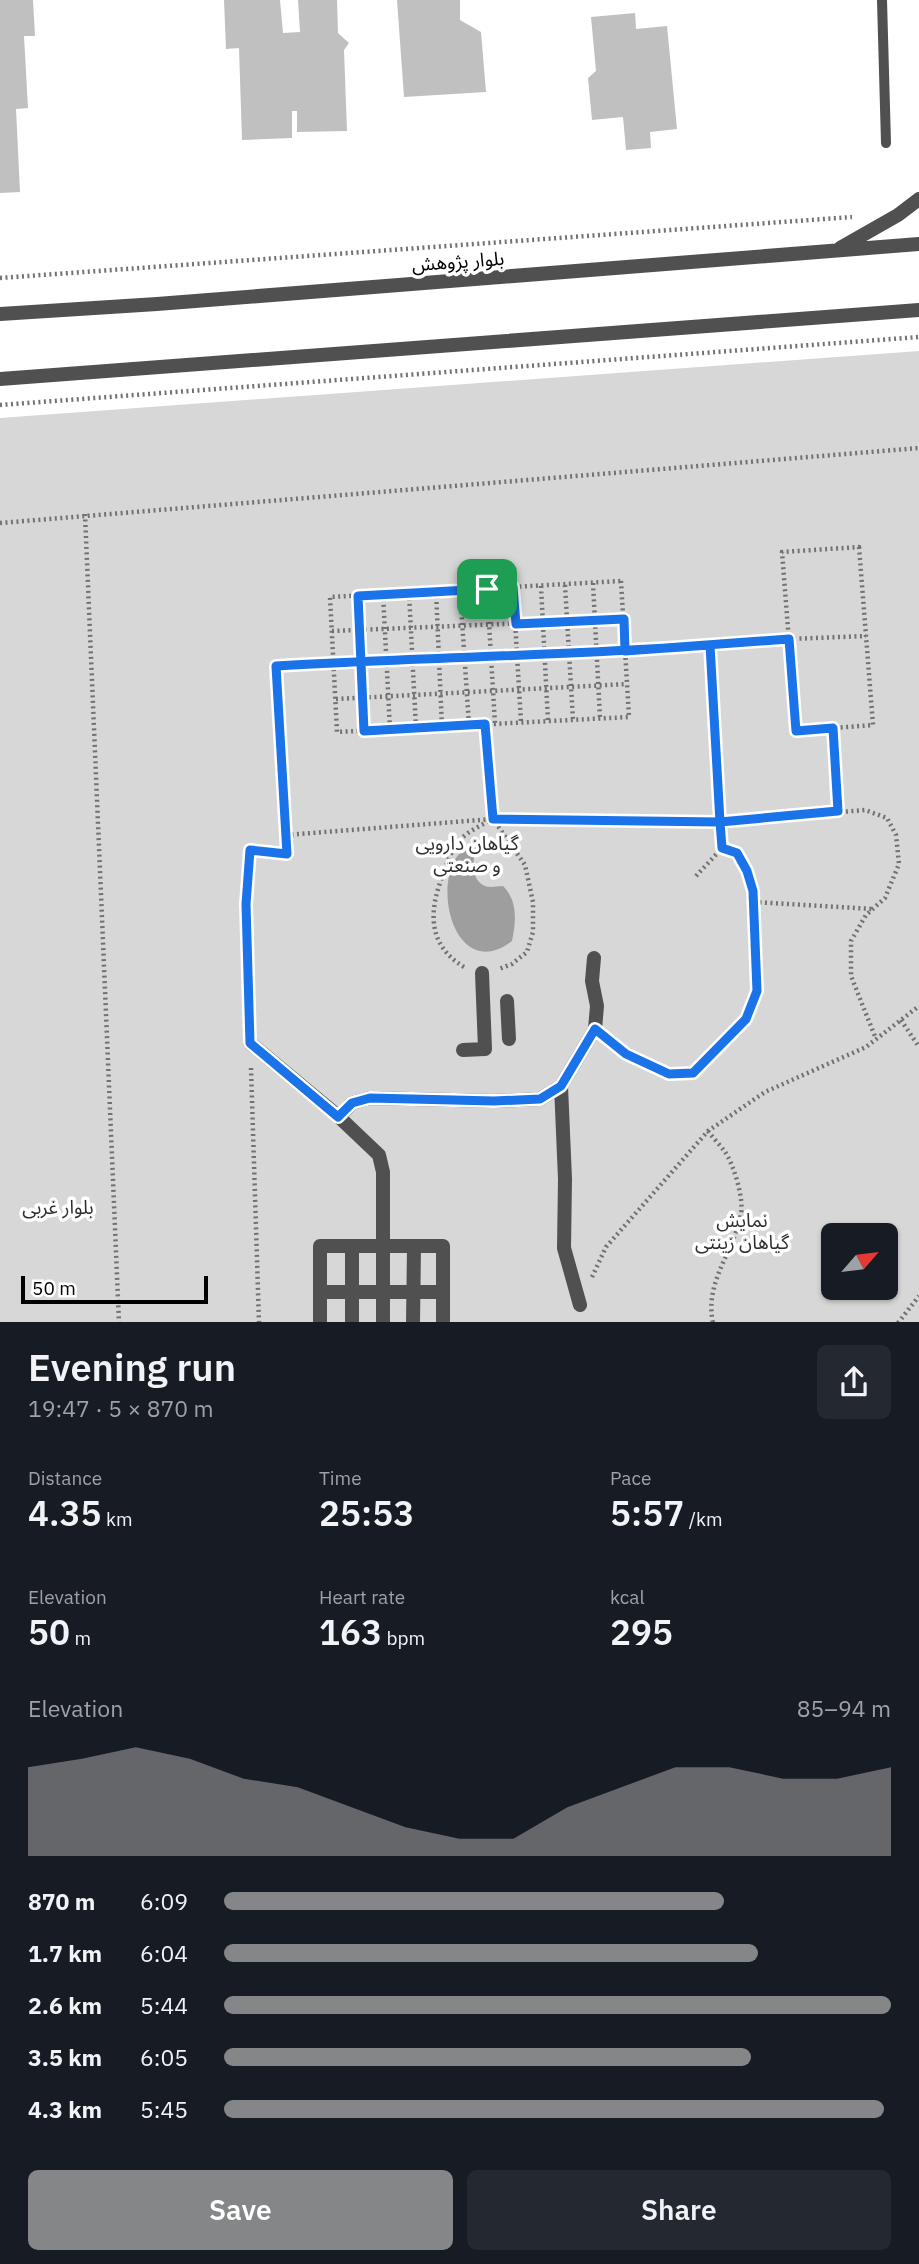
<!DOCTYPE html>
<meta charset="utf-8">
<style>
:root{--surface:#171b24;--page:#242831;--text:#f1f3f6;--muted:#9ea1a6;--accent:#858687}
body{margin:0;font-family:"IBM Plex Sans","Noto Sans Arabic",sans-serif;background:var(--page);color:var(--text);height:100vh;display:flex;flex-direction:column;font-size:26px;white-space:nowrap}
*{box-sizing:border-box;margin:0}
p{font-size:23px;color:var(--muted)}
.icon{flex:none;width:38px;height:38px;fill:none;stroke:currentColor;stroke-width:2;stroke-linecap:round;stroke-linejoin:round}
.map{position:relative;height:1322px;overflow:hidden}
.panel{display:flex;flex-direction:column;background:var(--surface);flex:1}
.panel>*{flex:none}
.needle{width:46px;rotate:62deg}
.buttons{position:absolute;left:821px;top:1223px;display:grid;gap:14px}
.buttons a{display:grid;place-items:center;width:77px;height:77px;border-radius:10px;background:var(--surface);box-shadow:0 2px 5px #0004;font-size:35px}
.scale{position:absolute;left:21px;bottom:18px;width:187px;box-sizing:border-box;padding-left:7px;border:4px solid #000;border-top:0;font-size:19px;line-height:24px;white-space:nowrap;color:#000;-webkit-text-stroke:5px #fff;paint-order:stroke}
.pin{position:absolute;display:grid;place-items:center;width:60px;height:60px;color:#fff;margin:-30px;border-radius:14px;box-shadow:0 4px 10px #0006}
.round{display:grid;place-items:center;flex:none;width:74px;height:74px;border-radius:10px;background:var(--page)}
.summary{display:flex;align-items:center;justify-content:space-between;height:119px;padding:0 28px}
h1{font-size:38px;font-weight:600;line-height:52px}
.figures{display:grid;grid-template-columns:repeat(3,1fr);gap:10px;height:119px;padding:7px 28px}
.figures div{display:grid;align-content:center}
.figures b{font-size:35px;font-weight:600}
.figures small{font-size:19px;font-weight:400}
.figures p{font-size:19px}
.chart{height:196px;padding:14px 28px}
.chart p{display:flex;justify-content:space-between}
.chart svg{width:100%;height:126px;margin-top:7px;fill:var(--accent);opacity:.7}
.primary-button{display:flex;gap:14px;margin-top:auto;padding:14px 28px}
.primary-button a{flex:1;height:80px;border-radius:10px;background:var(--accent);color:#fff;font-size:28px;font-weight:600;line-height:80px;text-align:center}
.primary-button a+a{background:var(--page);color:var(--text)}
ul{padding:0 28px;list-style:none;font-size:23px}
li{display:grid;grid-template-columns:112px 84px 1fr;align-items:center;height:52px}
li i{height:18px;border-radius:9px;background:var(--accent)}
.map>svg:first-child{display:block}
.green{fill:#d7d7d7;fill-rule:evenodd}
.water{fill:#9e9e9e}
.building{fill:#c0c0c0}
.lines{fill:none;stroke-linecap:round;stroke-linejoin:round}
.path{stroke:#727272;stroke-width:4.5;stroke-dasharray:2 3.5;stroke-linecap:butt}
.service{stroke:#505050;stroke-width:10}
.pedestrian{stroke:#505050;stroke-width:14}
.tertiary{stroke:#505050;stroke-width:14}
.route-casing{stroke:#fff;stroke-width:14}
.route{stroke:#1a73e8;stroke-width:9}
.labels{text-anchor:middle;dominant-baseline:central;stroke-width:7;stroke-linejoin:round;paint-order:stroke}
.street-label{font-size:19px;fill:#000;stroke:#fff}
.park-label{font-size:19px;fill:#2e2e2e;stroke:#fff}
</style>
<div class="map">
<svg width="919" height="1323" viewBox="0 0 919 1323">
<rect width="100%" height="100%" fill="#fff"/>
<!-- green -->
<path class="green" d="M919,351V1322H0V418ZM833,1236H886V1288H833Z"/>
<!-- water -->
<path class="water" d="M480,842C473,853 468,879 485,886C490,888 498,886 503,886C518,901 516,922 512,941C447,991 422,850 480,842Z"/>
<!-- building -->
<path class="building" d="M0,0H33L35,36H24L28,108L16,109L20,192L0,193Z
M224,0H280L283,33L300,32L298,0H337L338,33L349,43L344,50L347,131L297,132V111H292V138L242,140L239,48L226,49Z
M397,0H460V20L481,32L486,92L404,97Z
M635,13L636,29L667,26L677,129L650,132L651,148L626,150L623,117L592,120L588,78L596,71L591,17Z"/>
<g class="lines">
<!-- path -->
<path class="path" d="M0,278L852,217
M0,405L919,337
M85,514L119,1323
M0,523L919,448
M859,547L873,725L796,731L782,552Z
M621,581L629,717L337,732L330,597Z
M593,583L600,718
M565,585L573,720
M541,586L548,721
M513,587L521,722
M487,589L495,724
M460,590L469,725
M436,591L442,727
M409,593L416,728
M383,594L390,729
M358,596L364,731
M332,631L624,619
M336,699L627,684
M485,724L493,819L525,865L533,902V932L527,952L512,964L499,969
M833,728L838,811
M286,835L493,819L720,822L865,810L887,818L896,835L899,864L885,898L866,915L851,941V976L876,1039
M696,876L722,848L710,645
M754,902L873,909
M464,967C426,944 429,909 444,872C448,860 453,847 462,838C469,831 480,826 489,821
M901,1020L919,1047
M250,1024L246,904L250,850L287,854L276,666L625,651L789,639L866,636
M609,1041L626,1054L669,1074L693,1073L746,1019L757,991L753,891L747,871L737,853L722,848
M251,1068L259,1323
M708,1131C713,1138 720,1145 725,1152C734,1165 744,1199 741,1214C734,1252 704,1282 713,1323
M592,1277L606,1247L708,1131L765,1092L866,1047L919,1006
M898,1323L919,1296"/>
<!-- service -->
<path class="service" d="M882,0L886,143"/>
<!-- pedestrian -->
<path class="pedestrian" d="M507,1001L509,1039
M250,1043L339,1117L379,1155L383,1172V1323
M463,1050L485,1049L482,973
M561,1086L565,1179L564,1248L580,1305
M339,1117L352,1103L370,1098L494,1101L540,1099L561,1086L595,1029L597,1006L592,981L594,958
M352,1246V1323
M320,1292H443
M320,1323V1246H443V1323
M413,1323L414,1246"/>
<!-- tertiary -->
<path class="tertiary" d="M840,248L898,215L919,199
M0,314L157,304L919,244
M0,379L919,310"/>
</g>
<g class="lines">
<defs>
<path id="route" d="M487,589L358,596C360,641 362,686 364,731L485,724L493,819L720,822L722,848L737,853L747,871L753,891L757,991L746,1019L693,1073L669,1074L626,1054L595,1029L561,1086L540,1099L494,1101L370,1098L352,1103L338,1117L250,1043L246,904L250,850L287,854L276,666C421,657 566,656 710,645L720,822L838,811L833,728L796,731L789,639L625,651L624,619L516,624L513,587L487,589"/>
</defs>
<!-- route casing -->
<use href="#route" class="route-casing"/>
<!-- route -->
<use href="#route" class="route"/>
</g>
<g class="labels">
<!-- street labels -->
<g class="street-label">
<text transform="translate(458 261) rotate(-4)">بلوار پژوهش</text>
</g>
<!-- park labels -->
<g class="park-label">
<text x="467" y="843">گیاهان دارویی<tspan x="467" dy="22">و صنعتی</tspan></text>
<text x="58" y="1207">بلوار غربی</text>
<text x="742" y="1220">نمایش<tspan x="742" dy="22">گیاهان زینتی</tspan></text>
</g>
</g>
</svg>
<div class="buttons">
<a><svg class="needle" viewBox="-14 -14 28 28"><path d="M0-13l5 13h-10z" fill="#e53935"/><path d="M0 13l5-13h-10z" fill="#9ea1a6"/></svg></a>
</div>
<div class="scale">50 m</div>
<div class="pin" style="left:487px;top:589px;background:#1e9e55"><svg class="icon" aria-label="arrive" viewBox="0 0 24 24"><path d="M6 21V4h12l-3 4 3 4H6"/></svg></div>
</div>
<section class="panel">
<div class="summary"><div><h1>Evening run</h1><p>19:47 · 5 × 870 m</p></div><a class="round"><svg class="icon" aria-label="share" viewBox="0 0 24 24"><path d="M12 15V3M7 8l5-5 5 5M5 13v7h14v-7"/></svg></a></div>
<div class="figures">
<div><p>Distance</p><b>4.35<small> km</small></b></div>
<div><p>Time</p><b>25:53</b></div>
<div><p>Pace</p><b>5:57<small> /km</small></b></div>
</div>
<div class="figures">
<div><p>Elevation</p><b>50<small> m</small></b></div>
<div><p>Heart rate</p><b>163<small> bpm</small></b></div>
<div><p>kcal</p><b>295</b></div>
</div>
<div class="chart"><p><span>Elevation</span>85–94 m</p>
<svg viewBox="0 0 160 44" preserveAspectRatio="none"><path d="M0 44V13L10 10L20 6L30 10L40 17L50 20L60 27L70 34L80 38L90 38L100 27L110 20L120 13L130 13L140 17L150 17L160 13V44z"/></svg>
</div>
<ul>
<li><b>870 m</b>6:09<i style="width:75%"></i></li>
<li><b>1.7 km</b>6:04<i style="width:80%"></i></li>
<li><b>2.6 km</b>5:44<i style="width:100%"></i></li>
<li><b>3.5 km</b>6:05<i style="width:79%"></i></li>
<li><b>4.3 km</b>5:45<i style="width:99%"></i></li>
</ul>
<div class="primary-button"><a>Save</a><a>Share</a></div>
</section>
